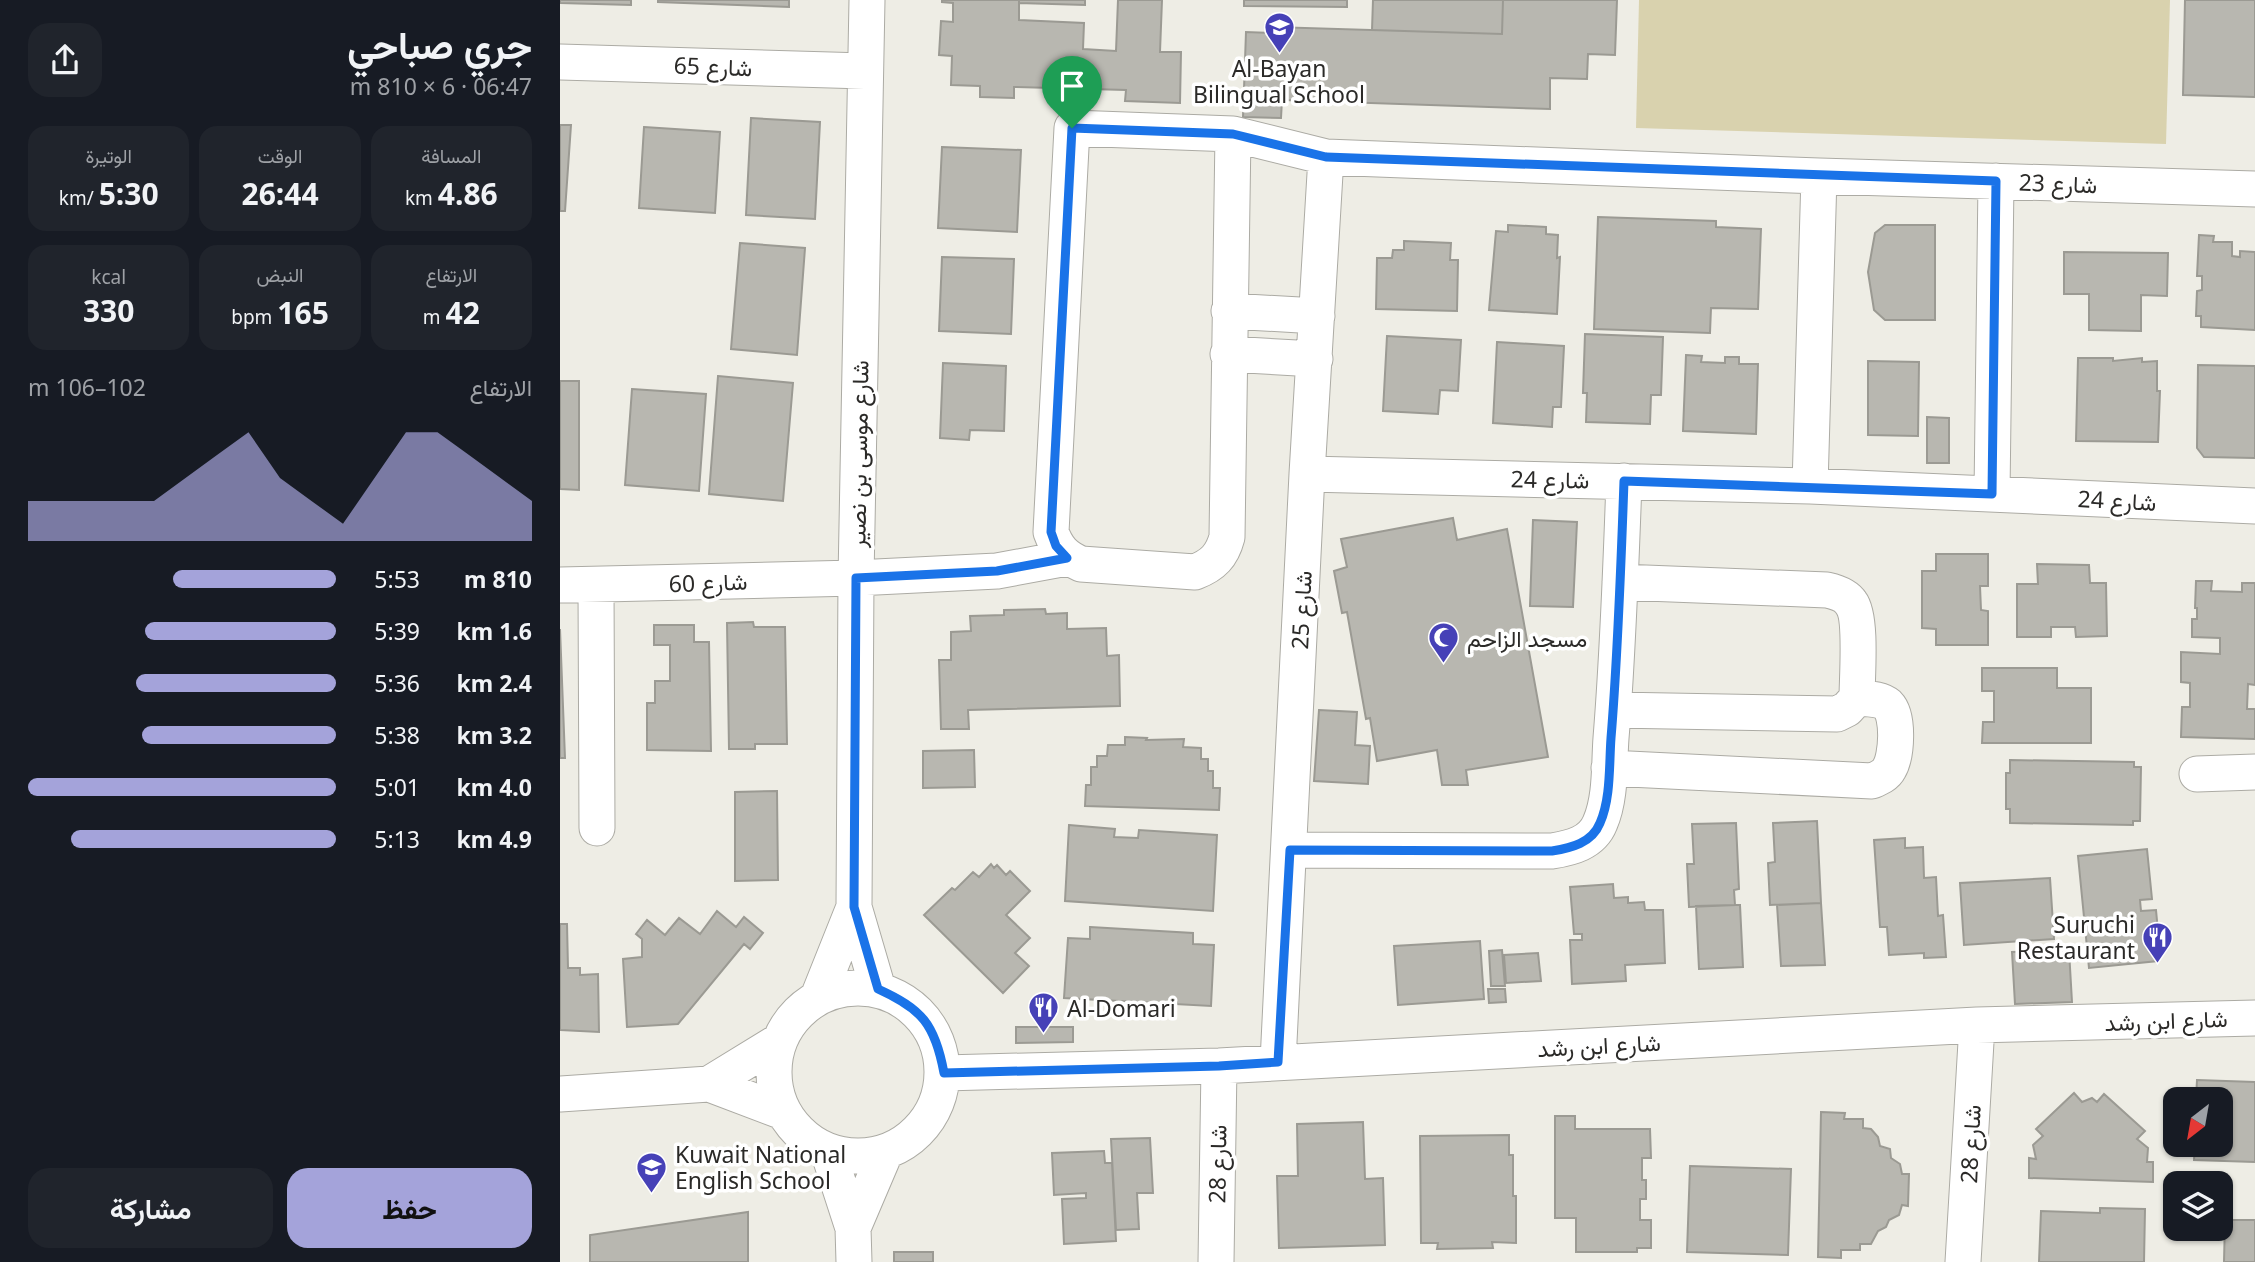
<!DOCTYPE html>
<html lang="ar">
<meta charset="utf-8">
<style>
:root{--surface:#171b24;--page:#20242c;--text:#f1f3f6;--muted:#9ea1a6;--accent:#a4a3da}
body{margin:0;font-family:"Noto Sans",Vazirmatn,sans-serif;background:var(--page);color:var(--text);direction:rtl;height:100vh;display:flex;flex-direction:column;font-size:26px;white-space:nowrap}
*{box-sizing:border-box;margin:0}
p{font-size:23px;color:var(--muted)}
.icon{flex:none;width:38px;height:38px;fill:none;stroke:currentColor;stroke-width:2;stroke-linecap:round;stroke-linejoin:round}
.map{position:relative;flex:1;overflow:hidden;direction:ltr}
.details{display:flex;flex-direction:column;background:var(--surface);width:560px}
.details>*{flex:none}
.needle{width:46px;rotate:211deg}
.buttons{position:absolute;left:1603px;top:1087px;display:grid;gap:14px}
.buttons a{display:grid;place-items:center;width:70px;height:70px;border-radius:14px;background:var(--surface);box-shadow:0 2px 5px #0004;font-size:35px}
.pin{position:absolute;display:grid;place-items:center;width:60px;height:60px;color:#fff;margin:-72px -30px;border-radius:50% 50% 50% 0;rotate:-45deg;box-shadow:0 0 7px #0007}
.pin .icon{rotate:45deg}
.round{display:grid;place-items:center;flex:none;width:74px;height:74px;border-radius:21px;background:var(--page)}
.headline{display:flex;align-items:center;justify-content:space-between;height:119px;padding:0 28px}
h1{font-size:38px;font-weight:700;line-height:52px}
.stats{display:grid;grid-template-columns:repeat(3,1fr);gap:10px;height:119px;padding:7px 28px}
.stats div{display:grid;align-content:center;border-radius:18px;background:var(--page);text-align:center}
.stats b{font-size:30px;font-weight:700}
.stats small{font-size:19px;font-weight:400}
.stats p{font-size:19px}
.chart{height:196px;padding:14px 28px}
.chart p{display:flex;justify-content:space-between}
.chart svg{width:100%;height:126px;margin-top:7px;fill:var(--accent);opacity:.7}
.action{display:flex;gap:14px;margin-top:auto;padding:14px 28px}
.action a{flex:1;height:80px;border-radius:21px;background:var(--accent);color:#111;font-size:28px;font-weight:700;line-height:80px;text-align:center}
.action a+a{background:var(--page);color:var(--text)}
ul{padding:0 28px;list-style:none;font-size:23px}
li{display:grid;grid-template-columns:112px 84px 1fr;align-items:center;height:52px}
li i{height:18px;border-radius:9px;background:var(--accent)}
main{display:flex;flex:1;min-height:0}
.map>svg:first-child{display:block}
.green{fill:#d9d2ae}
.building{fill:#b8b7b0;stroke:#9b9a93;stroke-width:2}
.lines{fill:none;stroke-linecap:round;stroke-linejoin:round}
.minor-casing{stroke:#acaba4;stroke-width:37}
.minor{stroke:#fff;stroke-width:35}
.route-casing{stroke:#fff;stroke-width:14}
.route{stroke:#1a73e8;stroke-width:9}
.labels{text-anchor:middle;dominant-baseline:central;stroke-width:7;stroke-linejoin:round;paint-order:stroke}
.street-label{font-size:23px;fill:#2b2a28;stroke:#fff}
.poi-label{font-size:23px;fill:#2b2a28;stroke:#fff;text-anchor:start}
</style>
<main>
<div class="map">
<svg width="1695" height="1262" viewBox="0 0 1695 1262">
<rect width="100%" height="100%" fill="#eeede5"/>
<!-- green -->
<path class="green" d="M1079,0H1610L1606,144L1076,128Z"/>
<!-- building -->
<path class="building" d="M0,0H71V5L0,3Z
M98,0H229V7L98,2Z
M382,0H459V20L524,23L523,49L556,51L558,0H602L600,52H621L620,103L565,101L566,90L454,87V98L420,97V86L391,85L392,56L379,55L381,21L393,22V3L382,2Z
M459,0H525V5L459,3Z
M684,0H787V7L684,6Z
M813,0H943L942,34L812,30Z
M943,0H1057L1055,55L1028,54L1027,79L990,78V109L722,100L721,118L683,117L686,32L713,33V27L942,34Z
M1625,0H1695V97L1623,95Z
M191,118L260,122L255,219L186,215Z
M0,125H11L5,211H0Z
M84,127L160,132L155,213L79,208Z
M382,147L461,150L457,232L378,228Z
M1038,217L1156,221V227L1201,229L1198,309L1151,308L1150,333L1034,329Z
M948,225L986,227V234L998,235L997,258L1000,257L997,314L929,310L936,231L948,232Z
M1325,225H1375V320H1325L1314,310L1308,272L1315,233Z
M1639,235L1654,236L1653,242H1672V256L1680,257V251L1695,252V330L1641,327V316H1636L1637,291L1642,290V276H1637Z
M844,241L891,243L890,260H898L897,311L816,309L817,258H832L833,250H844Z
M180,243L245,248L237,355L171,349Z
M1504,252L1608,253L1607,296L1581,295V331L1529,330V294H1504Z
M382,257L454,259L451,334L379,331Z
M1025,334L1103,337L1101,395H1091L1090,424L1026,422L1027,393H1023Z
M827,336L901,340L898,391L880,390L878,414L823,411Z
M937,342L1004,346L1001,407H993L992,427L933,423Z
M1126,355L1142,356L1141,362L1165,363V357H1179V364H1198L1196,434L1123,431Z
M1518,358H1553V361L1582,358V362L1597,361V391H1600L1598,442L1516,441Z
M1308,361L1359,362L1358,436L1308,435Z
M383,363L446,366L444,431L410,430L409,440L380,438Z
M1638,365L1695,366V458L1644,457L1637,448Z
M158,376L233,383L223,501L149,494Z
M0,381H19V490L0,489Z
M72,389L146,394L139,491L65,485Z
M1367,417L1389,418V463H1367Z
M893,518L897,540L947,529L988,757L906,770L908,785H882L877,750L817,761L810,718L806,719L787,612L782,613L774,571L787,567L781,539Z
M973,520L1017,522L1013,607L970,606Z
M1376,554H1428V586H1420L1421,610L1428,611V645H1376V629L1362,628V571H1376Z
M1477,564L1529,565L1530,583H1546L1547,636L1516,637L1515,627H1491V637H1457V584H1478Z
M1636,581H1652L1651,591L1682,592V583H1695V685L1688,684L1687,709H1695V739L1621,737L1622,707H1630V683L1621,682V652L1660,654V638L1632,637V619H1637V608H1635Z
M485,609L486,614L507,613V629L546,628L547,656L559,655L560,706L408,710L409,729H381L379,660H391V632L411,631L410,616L444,615V610Z
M193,622L194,627H225L227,744H195V749H169L167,623Z
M94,625H134V642H149L151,751L87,750V703H95V681H110V645H94Z
M0,629L5,758H0Z
M1422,668H1497V688H1531V743H1422L1423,722H1434V691H1422Z
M759,710L797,712L795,745L810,746L808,784L754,781Z
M565,737L587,738L586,740L624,739L623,747L641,748V759H648V771H653V788H660L659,810L525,806L526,785H531V767H537V756H547L548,745H565Z
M414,750L415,787L363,788V751Z
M1450,760L1574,762V767H1581L1580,821H1573V825L1450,823V809H1446V773H1450Z
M217,791L218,880L175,881V792Z
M1257,821L1261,903L1210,905L1208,863L1215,862L1213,823Z
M1176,823L1179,889L1174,890L1175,905L1129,907L1127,864H1134L1132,824Z
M509,825L555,829L554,837L578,838L579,830L657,835L653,911L505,901Z
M1345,838V848L1363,847L1364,878L1376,877L1378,916L1383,915L1386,957L1364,958V953L1329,955L1327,927H1320L1314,840Z
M1587,849L1592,899L1580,900L1581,911L1596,910L1599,942L1596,943L1598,961L1529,968L1518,856Z
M431,864L434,868L437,865L446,875L450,871L470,891L446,915L470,938L455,953L469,966L443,993L364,915L392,888L395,890L413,872L419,877Z
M1490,878L1494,939L1404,945L1400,883Z
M1053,884L1054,898L1068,897V903L1084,902L1085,910H1103L1105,963L1065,965L1066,981L1012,984L1010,940H1022V934H1014L1010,887Z
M1261,903L1265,965L1221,966L1217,905Z
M1175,905H1180L1183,967L1139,969L1136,906Z
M157,911L176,927L184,917L203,933L190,949L184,944L118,1024L67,1027L63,959L82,957V939L76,934L87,920L105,935L119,918L140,934Z
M0,924H7L8,968H20V975L38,974L39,1032L0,1030Z
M530,927L633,933V944L654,945L651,1006L504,998L508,938L530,939Z
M920,941L924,999L838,1005L834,946Z
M942,950L945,986H931L929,951Z
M1509,950L1512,1002L1455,1004L1452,952Z
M978,953L981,981L946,983L944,955Z
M928,989H945L946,1002L929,1003Z
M456,1027H513V1042L456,1043Z
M1637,1080L1695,1082V1162L1634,1160L1635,1144H1661V1099H1636Z
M1514,1093L1522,1102L1532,1098L1537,1102L1544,1094L1585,1131L1577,1139L1588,1148L1587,1162H1593V1182L1469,1178V1158L1476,1159L1473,1145L1483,1136L1476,1129Z
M1261,1112L1285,1113L1284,1119H1303V1128L1311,1129L1318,1137L1320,1146L1330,1149L1331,1158L1340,1164L1342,1174H1349L1348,1206L1342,1205L1339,1215L1329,1220L1326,1227L1318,1231L1311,1244H1300V1250H1281V1258L1258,1257Z
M995,1116H1015V1129H1090L1091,1158H1082V1180H1086V1199H1080V1220H1091V1248H1077V1252H1016V1218H995Z
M803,1122L805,1179L823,1178L825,1245L719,1248L717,1176H738L737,1124Z
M949,1135V1155H953V1196H956V1243L932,1242L933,1248L877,1249L878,1243H861L860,1136Z
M590,1138L593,1193H577L579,1229L556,1230L551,1139Z
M544,1151L545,1163H552L556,1241L504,1244L502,1199L526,1198V1193L494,1195L492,1153Z
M1130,1166L1231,1169L1228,1255L1127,1252Z
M1540,1208L1585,1209L1584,1262H1479L1481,1211L1540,1213Z
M188,1212V1262H30V1235Z
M1665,1220H1695V1262H1664Z
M334,1252H373V1262H334Z"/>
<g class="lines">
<defs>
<path id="minor" d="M307,0L296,578L294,907L318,989
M0,62L305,71
M673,134L667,537C662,556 653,565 635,572L521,564C505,557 497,549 491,532L512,128L673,134L766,157L1259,176L1695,189
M669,311L757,316
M668,354L755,359
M747,474L1250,486L1695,506
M1250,486L1259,176
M1432,494L1436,181
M0,585L296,578L437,571L507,558
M36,586L37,828
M1054,710L1277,714L1287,709L1297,698C1297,678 1302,617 1291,603C1286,595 1276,592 1267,590L1060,582
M1049,768L1312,781C1319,778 1326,775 1329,769C1337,756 1339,716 1328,705C1320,698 1307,699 1297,698
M1637,774L1695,772
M730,850L992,851C1011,848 1032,843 1040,823C1051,798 1049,765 1051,738C1058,653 1061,567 1064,481
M214 1072a84 84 0 1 1 168 0a84 84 0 1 1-168 0Z
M258,997L294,907
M718,1062L747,474L766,157
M384,1073L659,1066L1417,1025L1695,1018
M149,1084L219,1041
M0,1094L149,1084L223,1112
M268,1151L293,1228L294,1262
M293,1228L325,1153
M656,1262L659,1066
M1403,1262L1417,1025"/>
</defs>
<!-- minor casing -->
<use href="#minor" class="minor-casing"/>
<!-- minor -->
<use href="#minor" class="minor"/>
</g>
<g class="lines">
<defs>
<path id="route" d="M512,128L673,134L766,157L1436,181L1432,494L1064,481C1061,567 1058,653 1051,738C1049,765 1051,798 1040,823C1032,843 1011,848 992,851L730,850L718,1062L659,1066L384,1073C375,1024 362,1009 318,989L294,907L296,578L437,571L507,558L496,546L491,532Z"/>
</defs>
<!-- route casing -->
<use href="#route" class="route-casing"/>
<!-- route -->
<use href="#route" class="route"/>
</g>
<!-- icons -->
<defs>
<symbol id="school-pin" viewBox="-11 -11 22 30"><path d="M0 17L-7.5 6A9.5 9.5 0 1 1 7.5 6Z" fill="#4641b7" stroke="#fff"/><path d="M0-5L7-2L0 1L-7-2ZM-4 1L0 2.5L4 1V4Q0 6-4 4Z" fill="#fff"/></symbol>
<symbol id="mosque-pin" viewBox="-11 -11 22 30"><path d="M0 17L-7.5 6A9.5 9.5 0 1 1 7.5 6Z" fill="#4641b7" stroke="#fff"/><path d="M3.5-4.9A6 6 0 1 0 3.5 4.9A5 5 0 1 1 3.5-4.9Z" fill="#fff"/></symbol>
<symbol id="restaurant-pin" viewBox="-11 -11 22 30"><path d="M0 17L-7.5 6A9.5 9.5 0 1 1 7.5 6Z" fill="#4641b7" stroke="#fff"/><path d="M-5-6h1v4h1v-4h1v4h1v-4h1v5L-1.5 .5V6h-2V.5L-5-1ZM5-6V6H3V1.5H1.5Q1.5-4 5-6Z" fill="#fff"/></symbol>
</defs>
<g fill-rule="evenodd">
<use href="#school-pin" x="702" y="10" width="35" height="47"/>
<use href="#mosque-pin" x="866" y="620" width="35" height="47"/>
<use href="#restaurant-pin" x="1580" y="920" width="35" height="47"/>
<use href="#restaurant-pin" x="466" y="990" width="35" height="47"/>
<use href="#school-pin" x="74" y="1150" width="35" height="47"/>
</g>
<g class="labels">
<!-- street labels -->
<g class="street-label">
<text transform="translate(153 66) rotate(2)">شارع 65</text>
<text transform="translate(1498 183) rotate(2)">شارع 23</text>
<text transform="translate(298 454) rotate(-89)">شارع موسى بن نصير</text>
<text transform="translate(990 479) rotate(1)">شارع 24</text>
<text transform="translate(1557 500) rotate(3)">شارع 24</text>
<text transform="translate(148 582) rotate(-2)">شارع 60</text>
<text transform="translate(741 610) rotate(-87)">شارع 25</text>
<text transform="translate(1606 1020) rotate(-2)">شارع ابن رشد</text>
<text transform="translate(1039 1045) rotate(-3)">شارع ابن رشد</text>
<text transform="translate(1410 1144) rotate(-87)">شارع 28</text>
<text transform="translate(657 1164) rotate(-89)">شارع 28</text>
</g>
<!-- poi labels -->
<g class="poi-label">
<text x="719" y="68" text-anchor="middle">Al-Bayan<tspan x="719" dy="26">Bilingual School</tspan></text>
<text x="907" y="638">مسجد الزاحم</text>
<text x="1575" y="924" text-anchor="end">Suruchi<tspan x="1575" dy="26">Restaurant</tspan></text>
<text x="507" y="1008">Al-Domari</text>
<text x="115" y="1154">Kuwait National<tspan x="115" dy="26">English School</tspan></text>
</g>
</g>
</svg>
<div class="buttons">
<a><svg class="needle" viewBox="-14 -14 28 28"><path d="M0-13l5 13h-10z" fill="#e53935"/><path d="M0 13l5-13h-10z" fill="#9ea1a6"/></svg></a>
<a><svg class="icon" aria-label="layers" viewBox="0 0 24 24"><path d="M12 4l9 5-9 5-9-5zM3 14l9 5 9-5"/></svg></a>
</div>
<div class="pin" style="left:512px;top:128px;background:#1e9e55"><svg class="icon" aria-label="arrive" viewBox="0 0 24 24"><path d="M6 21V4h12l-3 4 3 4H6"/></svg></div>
</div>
<section class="details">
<div class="headline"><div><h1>جري صباحي</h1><p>06:47 · 6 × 810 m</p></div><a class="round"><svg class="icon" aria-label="share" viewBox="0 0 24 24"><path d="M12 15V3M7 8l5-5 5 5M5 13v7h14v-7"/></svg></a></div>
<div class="stats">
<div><p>المسافة</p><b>4.86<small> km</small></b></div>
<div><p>الوقت</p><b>26:44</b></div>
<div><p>الوتيرة</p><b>5:30<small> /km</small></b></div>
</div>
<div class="stats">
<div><p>الارتفاع</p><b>42<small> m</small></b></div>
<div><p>النبض</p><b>165<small> bpm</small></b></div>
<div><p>kcal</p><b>330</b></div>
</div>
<div class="chart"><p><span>الارتفاع</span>102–106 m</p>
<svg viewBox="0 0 160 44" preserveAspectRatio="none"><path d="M0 44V30L10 30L20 30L30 30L40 30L50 22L60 14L70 6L80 22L90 30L100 38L110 22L120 6L130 6L140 14L150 22L160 30V44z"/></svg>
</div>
<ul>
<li><b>810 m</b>5:53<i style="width:53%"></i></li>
<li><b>1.6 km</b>5:39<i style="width:62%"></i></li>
<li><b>2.4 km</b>5:36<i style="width:65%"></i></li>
<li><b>3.2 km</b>5:38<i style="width:63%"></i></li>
<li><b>4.0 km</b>5:01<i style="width:100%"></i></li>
<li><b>4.9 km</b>5:13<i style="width:86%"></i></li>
</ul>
<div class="action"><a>حفظ</a><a>مشاركة</a></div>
</section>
</main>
